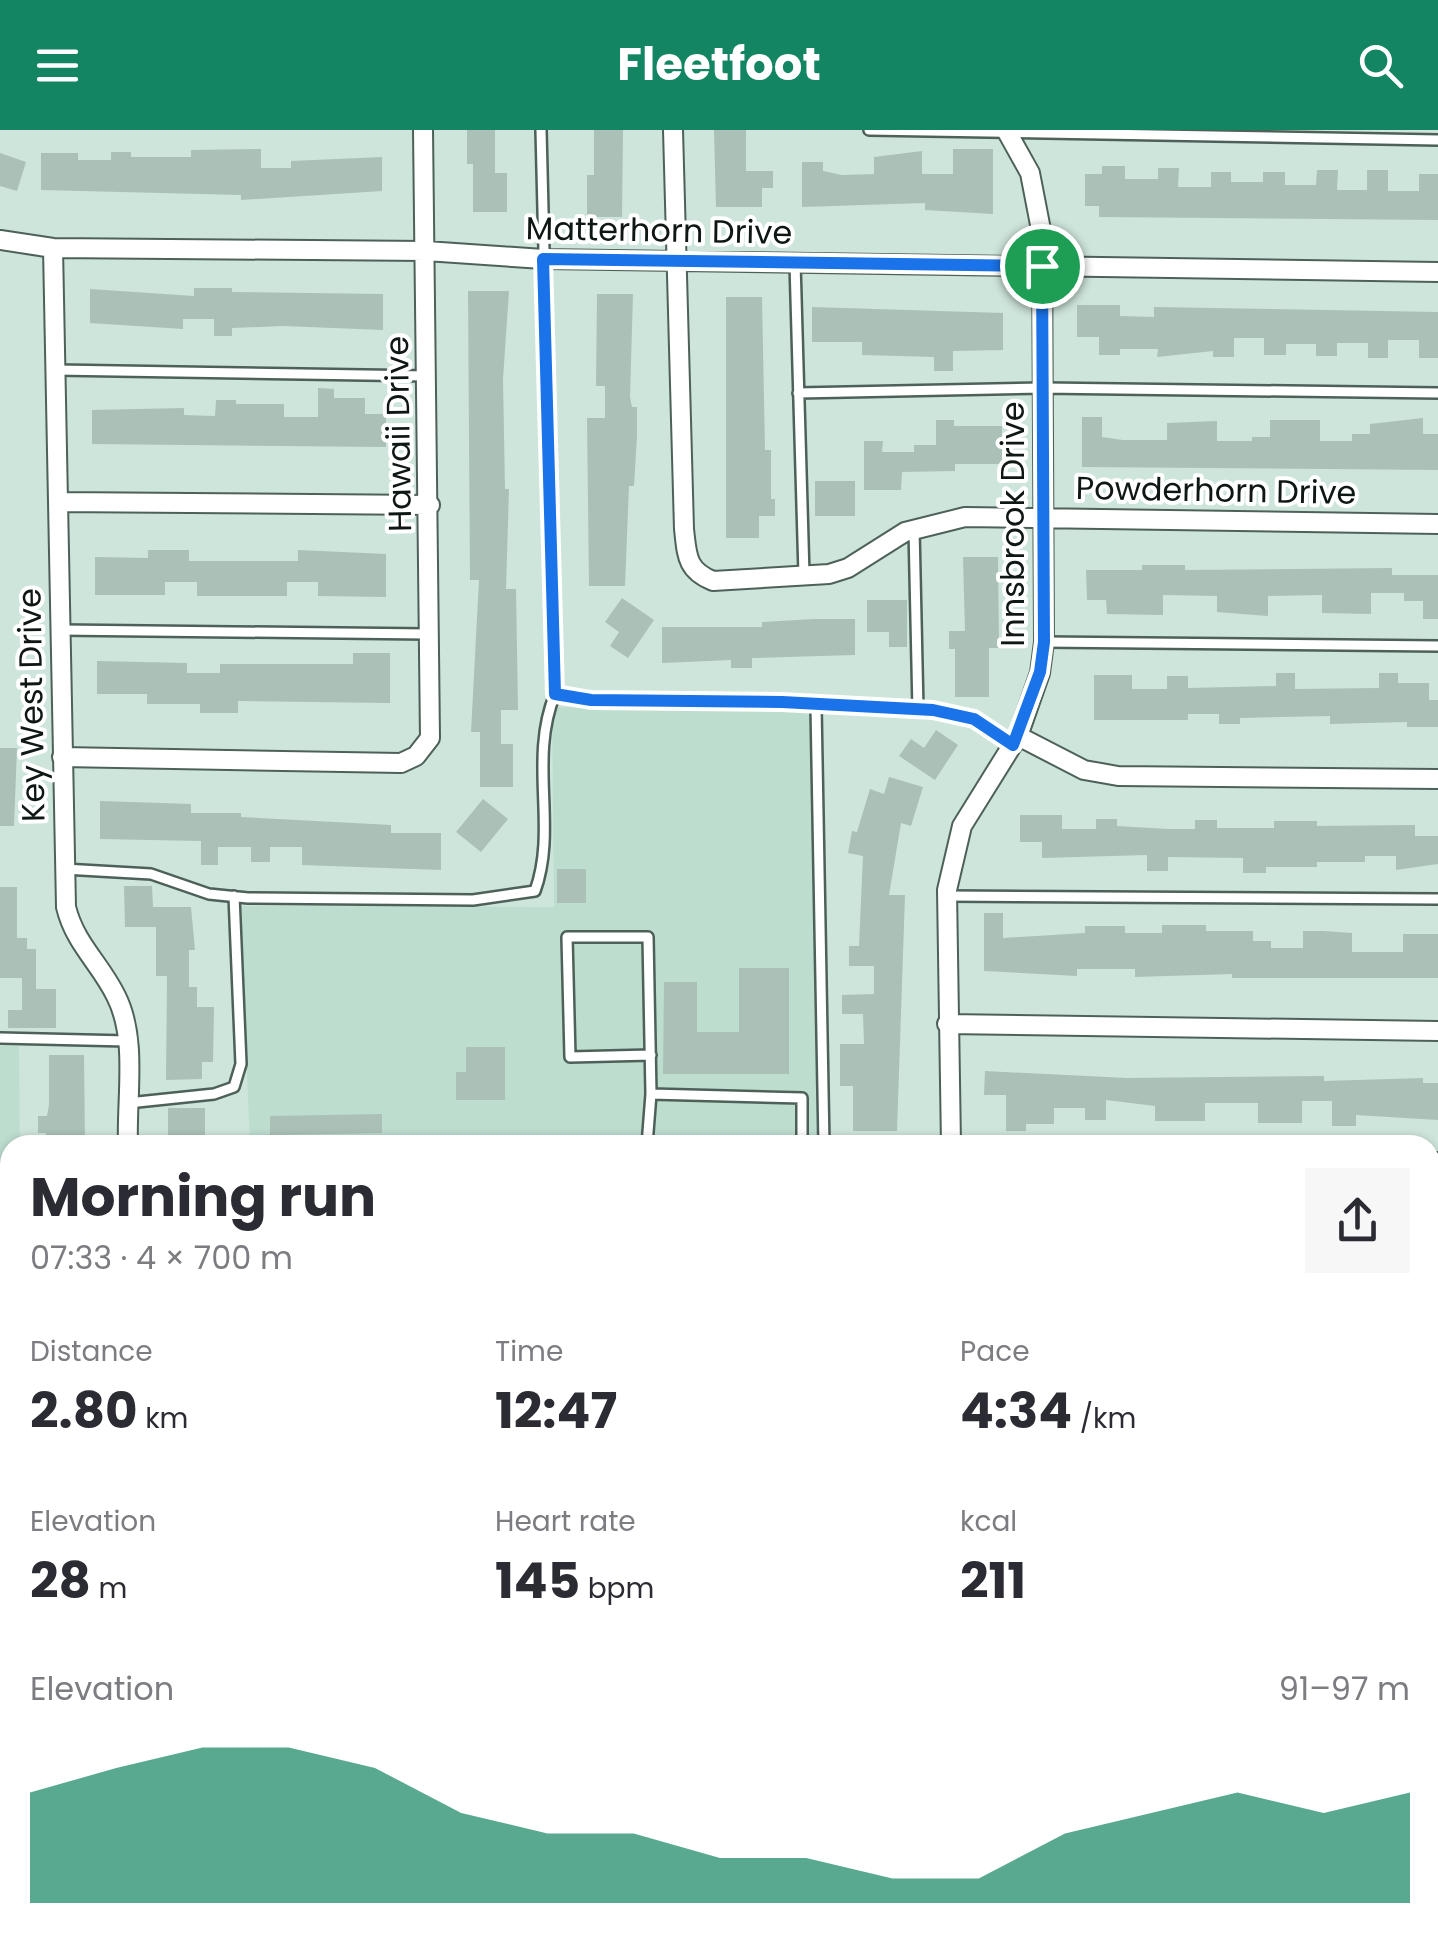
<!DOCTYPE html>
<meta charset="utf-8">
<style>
:root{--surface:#fff;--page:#f7f7f7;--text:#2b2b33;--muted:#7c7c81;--accent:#138563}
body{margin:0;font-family:Poppins,sans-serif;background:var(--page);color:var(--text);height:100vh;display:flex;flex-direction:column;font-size:38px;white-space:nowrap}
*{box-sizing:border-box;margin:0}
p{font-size:32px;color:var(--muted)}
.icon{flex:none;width:55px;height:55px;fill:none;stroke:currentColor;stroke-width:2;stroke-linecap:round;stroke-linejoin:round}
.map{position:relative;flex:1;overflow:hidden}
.sheet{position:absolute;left:0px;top:1005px;width:1440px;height:812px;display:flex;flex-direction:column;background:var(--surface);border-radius:30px 30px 0 0;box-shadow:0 2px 8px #0004}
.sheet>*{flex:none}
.pin{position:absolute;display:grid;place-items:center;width:85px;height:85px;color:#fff;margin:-42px;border:5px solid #fff;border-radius:50%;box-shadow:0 2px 10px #0007}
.round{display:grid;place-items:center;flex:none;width:105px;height:105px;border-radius:0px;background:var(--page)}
.overview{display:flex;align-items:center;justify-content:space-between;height:170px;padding:0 30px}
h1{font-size:55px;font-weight:700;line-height:75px}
.figures{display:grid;grid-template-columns:repeat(3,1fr);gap:15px;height:170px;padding:10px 30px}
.figures div{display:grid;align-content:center}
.figures b{font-size:50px;font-weight:700}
.figures small{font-size:28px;font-weight:400}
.figures p{font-size:28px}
.chart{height:280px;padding:20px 30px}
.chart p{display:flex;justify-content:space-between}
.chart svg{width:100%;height:180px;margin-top:10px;fill:var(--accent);opacity:.7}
header{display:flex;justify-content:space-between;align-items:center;height:130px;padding:0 30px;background:var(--accent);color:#fff;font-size:45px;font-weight:700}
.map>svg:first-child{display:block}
.built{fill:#bdddcf}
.building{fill:#abc1b7}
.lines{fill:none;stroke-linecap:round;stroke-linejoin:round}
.service-casing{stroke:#4d6158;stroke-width:14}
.minor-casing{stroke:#4d6158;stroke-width:22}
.primary-casing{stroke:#fff;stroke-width:32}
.service{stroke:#fff;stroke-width:9}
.minor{stroke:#fff;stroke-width:18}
.primary{stroke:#a6f2d6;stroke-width:28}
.route-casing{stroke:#fff;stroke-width:20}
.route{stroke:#1a73e8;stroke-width:12}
.labels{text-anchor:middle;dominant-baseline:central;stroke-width:8;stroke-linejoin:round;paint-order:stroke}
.street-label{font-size:32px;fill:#0f1714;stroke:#fff}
</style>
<header><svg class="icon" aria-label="menu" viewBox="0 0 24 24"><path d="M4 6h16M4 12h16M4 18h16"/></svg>Fleetfoot<svg class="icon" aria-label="search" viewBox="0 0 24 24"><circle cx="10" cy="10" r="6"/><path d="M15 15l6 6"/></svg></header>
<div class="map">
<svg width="1438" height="1816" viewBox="0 0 1438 1816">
<rect width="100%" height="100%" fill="#cee5db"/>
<!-- built -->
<path class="built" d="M552,577L810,582L818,1015H250L240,776L554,777Z
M0,916H19L20,1015H10V1650H0Z"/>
<!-- building -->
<path class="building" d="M467,0H495V43H507V82H473V34H467Z
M594,0H623L622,87H587V45H594Z
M714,0H746V41H773V58H762V77H716Z
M261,19V38H291V31L382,27V61L241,70V65L41,60V23H78V30H111V22H131V27H191V20Z
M953,19H993V84L925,80V73L802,77V32H823V41L842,45L874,44V27L922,21V44H953Z
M0,23L26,32L17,61L0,56Z
M1102,36H1125V49H1158V38H1179L1178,57H1211V42H1231V52H1263V42H1285V55H1316L1317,40H1338L1337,60H1367V40H1388V61H1419V44H1438V90L1099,87V76H1085V44H1102Z
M194,158H232V162L383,164V200L283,196L232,198V206H214V189H183V199L90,193V159L194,166Z
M468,161H509L503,249L505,359H509L506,459H516L518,580H501V614H513V657H480V602H471L479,450H470Z
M597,164H633L630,267L632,277H637V306L634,356H629L625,456H589L587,288H605V256H596Z
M726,167H762L765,320H771V369H775V386H759V408H726Z
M1077,175H1120V186L1154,187V177L1438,182V228H1419V210H1388V228H1368V213H1337V226H1316V214H1286V225H1264V208H1234V227H1213V221L1157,227L1158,219H1120V225H1099V207H1077Z
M812,177L1003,183V220L953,221V241H934V227L862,225V212H812Z
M318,258L334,259V268H365V284H386V317L92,314V280L184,278V285L215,286L216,270H236V274H284V287H318Z
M1082,287H1102V307L1123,310H1167V293L1217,291V311H1252V307H1270V290H1320V311H1352V304H1370V294L1423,288V304H1438V340L1082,337Z
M936,290H954V296H1002V334H955V341L902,342L901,360H864V311H883L882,322H914V315H936Z
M815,351H855V386H815Z
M148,420H189V431H298V420L386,424V467L318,466V452H287V466H197V452H165V465H95V427L148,428Z
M963,427H998L999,518H989V567H955V519H949V501H965Z
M1142,435H1185V440L1392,438V445H1438V489H1423V471H1404V463H1371V484L1322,483V465L1268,466V486L1217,482V466L1163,465V485L1107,484L1106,470H1087L1086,440H1142Z
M622,468L654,490L628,528L610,516L619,502L605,492Z
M867,470H907V517H889V502H867Z
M815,489H855V525L752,528V538H731V530L662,533V497H762V492Z
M353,523H390V573L238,571V583H200V574H147V564H97V531L187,533V543H220V534H353Z
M1276,543H1295V559L1379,558V543H1398V553H1429V570H1438V597H1407V592L1330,594V586L1240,588V594H1219V584H1188V590H1094V545H1132V559H1167V546H1188V558L1276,556Z
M936,600L958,615L935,650L899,626L911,609L924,618Z
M0,618H17L14,696H0Z
M889,647L923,657L911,696L901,693L889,765H905L897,1001H853V956H840V914H864L863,884H842V865L874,864V836H849V816H859L863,726L848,723L852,701L857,702L870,659L884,664Z
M483,669L508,689L481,722L456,702Z
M100,671L191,674V683H241V687L391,695V703H441V740L302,735V717H270V732H251V717H218V735H201V711L100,709Z
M1020,685H1062V699H1096V689H1117V696L1168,699H1195V690H1217V698H1274V691H1317V696L1415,695V706H1438V734L1396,740V726H1365V732H1317V737H1266V743H1243V728L1168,727V741H1147V725L1042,728V712H1020Z
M557,739H586V773H557Z
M124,756H152L153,777H191L195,820H189V857H197V877H214L213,932H202V949L166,950L167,846H156V797H125Z
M0,757H17V808H27V819H36V859H56V898H8V880H22V848H0Z
M984,783H1003V808L1085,803V796H1125V803H1162V795H1206V801H1253V811H1271V818H1303V801H1323L1352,803V822H1403V804H1438V848H1232V844L1135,847V839H1077V846L984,841Z
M739,838H789V944H663L664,852H697V902H739Z
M466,917H505V970H456V942H466Z
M49,925H84L85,1015H45L46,1003H38V986H47L49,975Z
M985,941L1127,948L1324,946V951L1423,948V953H1438V990L1356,985V996H1332V971H1302V993H1258V973H1205V991H1155V976L1106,970V990H1085V978H1054V994H1026V1001H1006V965H984Z
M168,978H205V1015H168Z
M382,984V1003L270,1005V986Z"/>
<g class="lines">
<defs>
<path id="service" d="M541,0L555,564L591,570L782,572L933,581L974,589L1013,615
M869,0L1438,10
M795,133L804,445
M56,240L428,246
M798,263L1043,258L1438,263
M914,399L918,580
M60,500L427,504
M1044,512L1438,516
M816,576L824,1015
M64,739L151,744L209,764L248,768L473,770L535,761C558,698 528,630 555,564
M947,766L1438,769
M0,908L127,911
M651,925L570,927L567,807H648L651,964
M128,973L214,964L234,957L241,934L234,766
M647,1015L651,964L802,968V1015
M1430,1028H1438
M0,1080L10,1067
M0,1243L3,1260H10
M3,1260L0,1315H10
M0,1337V1315
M0,1531H10
M0,1650H10
M1430,1672H1438
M365,1816L366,1808"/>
<path id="minor" d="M673,0L684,399C687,425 686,440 713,451L829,444L848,438L905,402L965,387L1438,394
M0,110L53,118L426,121L543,129L1438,142
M53,118L66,777C75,814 100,833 116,866C138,909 126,968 128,1015
M58,372L430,375
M1018,606L1084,640L1118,646L1438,649
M62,627L401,633L416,626L430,608L423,0
M947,894L1438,901
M951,1015L947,760L962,696L1018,606L1040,543L1044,512L1042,105L1030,43L1006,0
M1430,1141H1438
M1430,1564L1438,1563
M0,1776H10
M1430,1799H1438
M499,1816L507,1808"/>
<path id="primary" d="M1430,1058H1438
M1430,1096H1438
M0,1177L10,1174
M0,1215L10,1212"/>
</defs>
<!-- service casing -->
<use href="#service" class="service-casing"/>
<!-- minor casing -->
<use href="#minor" class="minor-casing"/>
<!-- primary casing -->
<use href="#primary" class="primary-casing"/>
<!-- service -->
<use href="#service" class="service"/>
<!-- minor -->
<use href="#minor" class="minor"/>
<!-- primary -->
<use href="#primary" class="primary"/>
</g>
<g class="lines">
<defs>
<path id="route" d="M543,129L1042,136L1044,512L1040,542L1013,615L974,589L933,580L782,572L591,570L555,564Z"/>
</defs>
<!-- route casing -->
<use href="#route" class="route-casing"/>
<!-- route -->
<use href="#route" class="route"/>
</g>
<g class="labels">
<!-- street labels -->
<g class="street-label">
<text transform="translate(659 100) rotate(1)">Matterhorn Drive</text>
<text transform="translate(398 304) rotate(-91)">Hawaii Drive</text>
<text transform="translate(1216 360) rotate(1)">Powderhorn Drive</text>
<text transform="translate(1012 394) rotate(-90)">Innsbrook Drive</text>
<text transform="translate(31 575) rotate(-91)">Key West Drive</text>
</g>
</g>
</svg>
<div class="pin" style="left:1042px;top:136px;background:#1e9e55"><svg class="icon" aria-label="arrive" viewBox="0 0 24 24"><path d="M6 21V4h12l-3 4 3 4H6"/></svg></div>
<section class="sheet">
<div class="overview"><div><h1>Morning run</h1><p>07:33 · 4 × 700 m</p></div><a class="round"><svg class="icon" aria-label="share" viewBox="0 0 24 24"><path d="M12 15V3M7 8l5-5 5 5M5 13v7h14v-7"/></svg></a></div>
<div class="figures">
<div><p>Distance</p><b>2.80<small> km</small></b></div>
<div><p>Time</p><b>12:47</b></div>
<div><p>Pace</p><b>4:34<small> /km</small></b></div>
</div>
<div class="figures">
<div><p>Elevation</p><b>28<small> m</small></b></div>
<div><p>Heart rate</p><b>145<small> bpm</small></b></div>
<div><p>kcal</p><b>211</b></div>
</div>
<div class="chart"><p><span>Elevation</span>91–97 m</p>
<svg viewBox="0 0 160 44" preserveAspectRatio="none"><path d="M0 44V17L10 11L20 6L30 6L40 11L50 22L60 27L70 27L80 33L90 33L100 38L110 38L120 27L130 22L140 17L150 22L160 17V44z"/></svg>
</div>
</section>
</div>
